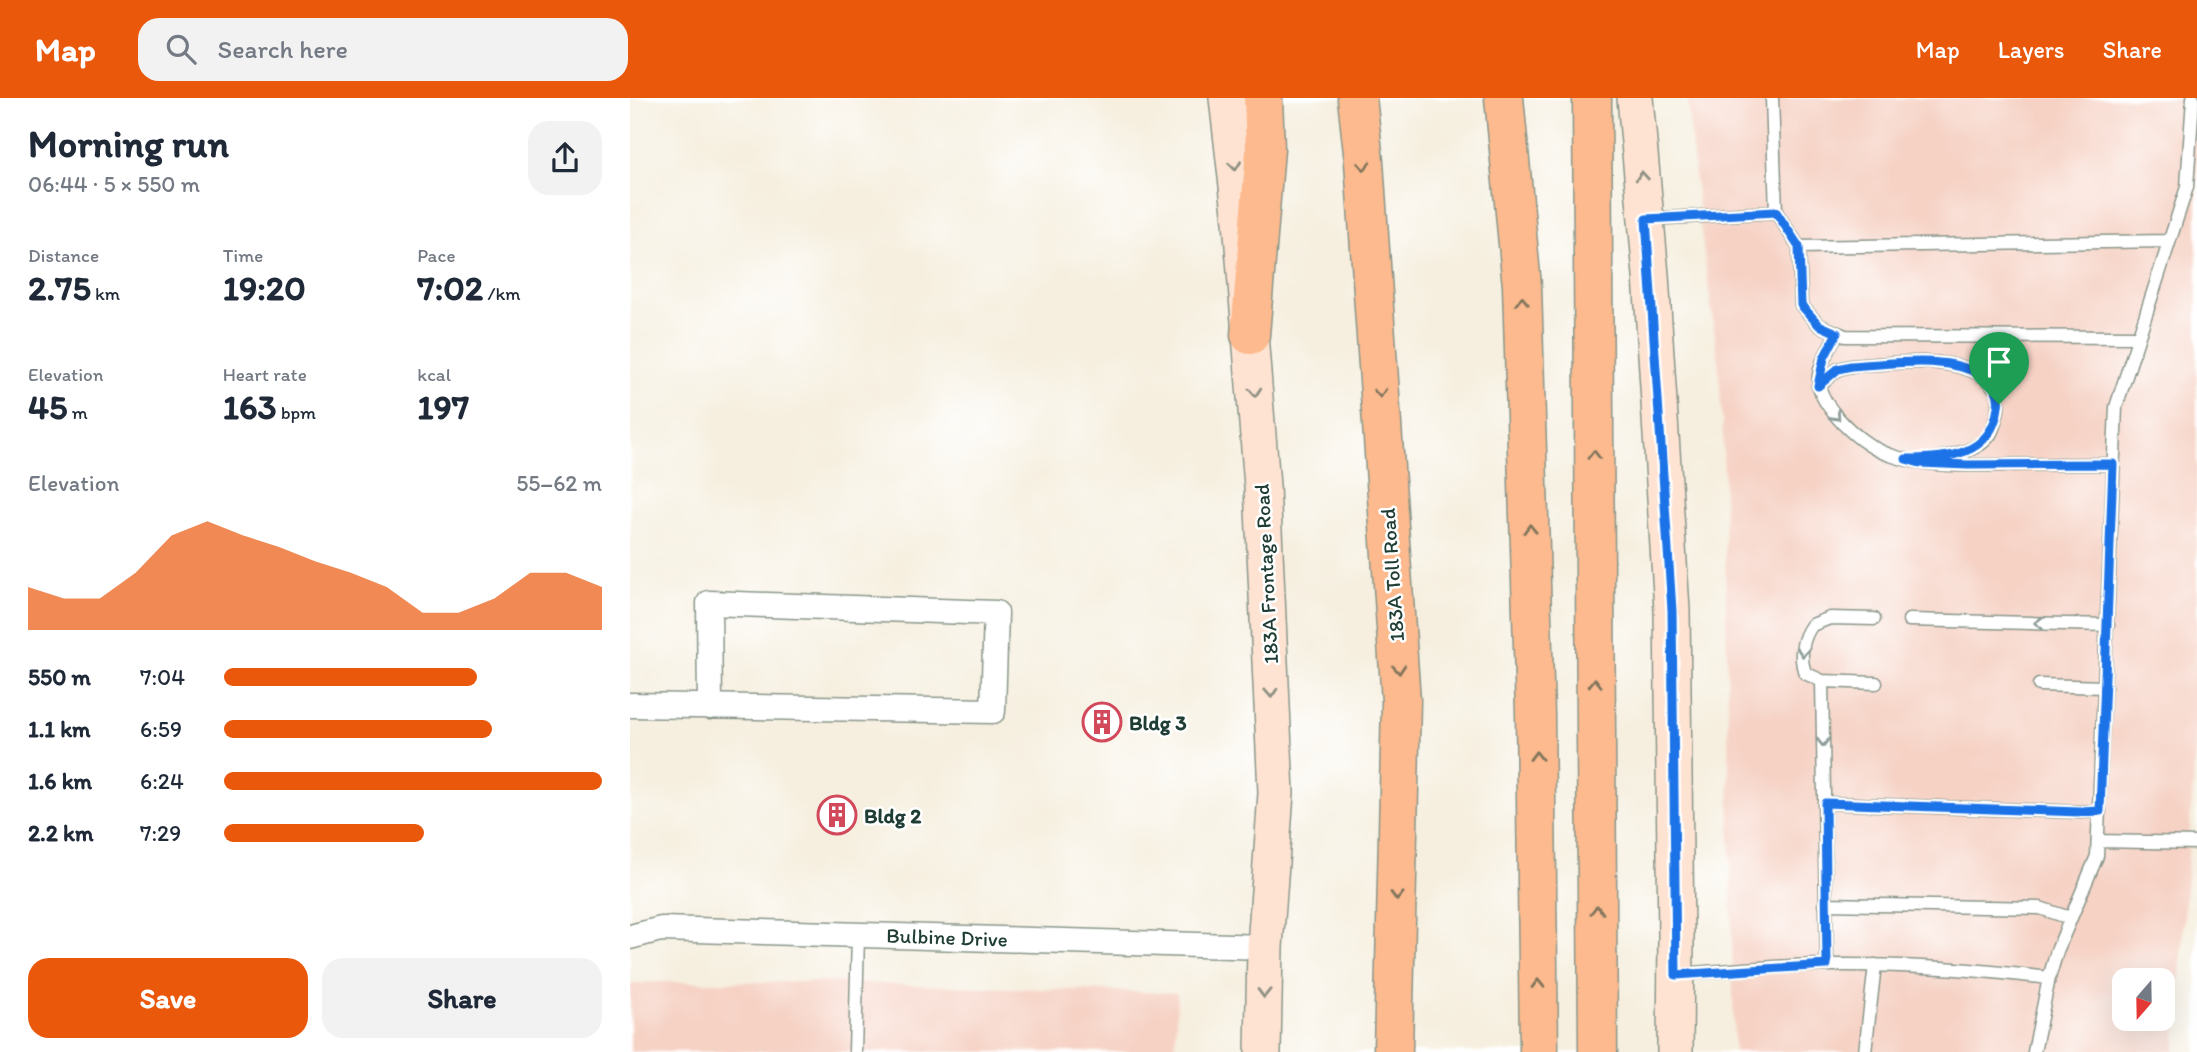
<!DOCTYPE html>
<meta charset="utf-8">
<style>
:root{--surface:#fff;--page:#f2f2f3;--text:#1f2937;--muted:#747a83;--accent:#ea580c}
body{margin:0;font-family:Itim,sans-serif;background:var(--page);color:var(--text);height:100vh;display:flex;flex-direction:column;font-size:26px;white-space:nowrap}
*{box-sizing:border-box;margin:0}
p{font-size:23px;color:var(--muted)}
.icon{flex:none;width:38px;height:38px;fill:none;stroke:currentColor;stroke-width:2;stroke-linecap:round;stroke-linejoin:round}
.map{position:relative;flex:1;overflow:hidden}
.details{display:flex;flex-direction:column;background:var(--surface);width:630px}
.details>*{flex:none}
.needle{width:46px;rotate:200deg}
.controls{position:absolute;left:1482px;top:870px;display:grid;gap:14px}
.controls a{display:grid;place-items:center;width:63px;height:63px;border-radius:14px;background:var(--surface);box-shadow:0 7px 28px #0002;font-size:35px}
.pin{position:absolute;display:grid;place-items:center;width:60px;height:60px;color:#fff;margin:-72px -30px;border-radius:50% 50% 50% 0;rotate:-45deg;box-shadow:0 0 7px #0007}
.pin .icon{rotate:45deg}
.round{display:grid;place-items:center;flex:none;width:74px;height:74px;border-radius:21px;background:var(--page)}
.overview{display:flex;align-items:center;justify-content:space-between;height:119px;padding:0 28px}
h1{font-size:38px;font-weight:700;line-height:52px}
.metrics{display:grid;grid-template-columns:repeat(3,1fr);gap:10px;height:119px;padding:7px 28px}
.metrics div{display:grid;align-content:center}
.metrics b{font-size:35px;font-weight:700}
.metrics small{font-size:19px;font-weight:400}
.metrics p{font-size:19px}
.chart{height:196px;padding:14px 28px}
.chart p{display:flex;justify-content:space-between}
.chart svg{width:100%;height:126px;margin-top:7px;fill:var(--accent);opacity:.7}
.cta{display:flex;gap:14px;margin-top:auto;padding:14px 28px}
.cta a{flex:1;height:80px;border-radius:21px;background:var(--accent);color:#fff;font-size:28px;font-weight:700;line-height:80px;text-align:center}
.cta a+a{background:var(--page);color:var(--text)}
ul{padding:0 28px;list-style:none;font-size:23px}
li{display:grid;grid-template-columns:112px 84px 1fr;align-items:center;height:52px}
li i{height:18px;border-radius:9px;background:var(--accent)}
header{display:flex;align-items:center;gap:42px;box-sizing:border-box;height:98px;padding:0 35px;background:var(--accent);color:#fff}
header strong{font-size:33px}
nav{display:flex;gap:38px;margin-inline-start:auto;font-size:24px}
.search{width:490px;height:63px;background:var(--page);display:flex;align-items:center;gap:18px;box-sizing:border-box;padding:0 24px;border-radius:21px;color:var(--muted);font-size:26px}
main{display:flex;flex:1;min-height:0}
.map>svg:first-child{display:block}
.built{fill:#f6d2c4;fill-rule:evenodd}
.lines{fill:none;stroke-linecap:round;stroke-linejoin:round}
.lane-casing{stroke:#8a968a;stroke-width:15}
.street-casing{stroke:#8a968a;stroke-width:27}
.secondary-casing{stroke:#8a968a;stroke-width:38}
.highway-casing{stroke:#8a968a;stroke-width:41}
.lane{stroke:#fff;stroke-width:12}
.street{stroke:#fff;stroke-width:24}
.secondary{stroke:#fee3d2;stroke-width:35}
.highway{stroke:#fcba8e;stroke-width:38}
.oneway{stroke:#8e9083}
.oneway2{stroke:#82755c}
.oneway3{stroke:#8f9e9a}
.route-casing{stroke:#fff;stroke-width:14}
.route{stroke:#1a73e8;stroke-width:9}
.labels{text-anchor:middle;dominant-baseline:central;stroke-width:5;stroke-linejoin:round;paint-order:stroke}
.street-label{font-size:21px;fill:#1f3d34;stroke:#fff}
.poi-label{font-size:21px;font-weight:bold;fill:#1f3d34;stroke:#fff;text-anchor:start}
</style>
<header>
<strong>Map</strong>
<div class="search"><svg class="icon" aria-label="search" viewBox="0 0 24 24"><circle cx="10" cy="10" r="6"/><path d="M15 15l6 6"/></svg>Search here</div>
<nav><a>Map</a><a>Layers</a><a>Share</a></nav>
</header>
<main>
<section class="details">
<div class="overview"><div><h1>Morning run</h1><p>06:44 · 5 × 550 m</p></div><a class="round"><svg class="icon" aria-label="share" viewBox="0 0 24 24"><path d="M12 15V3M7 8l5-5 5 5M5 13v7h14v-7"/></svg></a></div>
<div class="metrics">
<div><p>Distance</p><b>2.75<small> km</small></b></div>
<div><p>Time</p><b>19:20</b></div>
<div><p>Pace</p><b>7:02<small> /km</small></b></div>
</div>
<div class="metrics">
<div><p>Elevation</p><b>45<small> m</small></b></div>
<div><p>Heart rate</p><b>163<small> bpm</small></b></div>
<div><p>kcal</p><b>197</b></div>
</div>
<div class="chart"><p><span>Elevation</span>55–62 m</p>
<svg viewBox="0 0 160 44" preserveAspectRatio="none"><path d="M0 44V29L10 33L20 33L30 24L40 11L50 6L60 11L70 15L80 20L90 24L100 29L110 38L120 38L130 33L140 24L150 24L160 29V44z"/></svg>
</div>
<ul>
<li><b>550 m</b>7:04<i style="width:67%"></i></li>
<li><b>1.1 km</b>6:59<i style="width:71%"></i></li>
<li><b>1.6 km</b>6:24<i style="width:100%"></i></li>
<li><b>2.2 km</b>7:29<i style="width:53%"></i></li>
</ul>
<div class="cta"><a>Save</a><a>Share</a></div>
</section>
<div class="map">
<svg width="1567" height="954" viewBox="0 0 1567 954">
<rect width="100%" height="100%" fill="#fff"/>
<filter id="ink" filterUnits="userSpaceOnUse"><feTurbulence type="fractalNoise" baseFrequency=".0143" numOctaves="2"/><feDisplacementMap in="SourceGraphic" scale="14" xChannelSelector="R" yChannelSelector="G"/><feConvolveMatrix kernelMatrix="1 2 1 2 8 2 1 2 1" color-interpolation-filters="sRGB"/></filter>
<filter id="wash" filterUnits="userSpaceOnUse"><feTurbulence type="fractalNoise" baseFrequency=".00686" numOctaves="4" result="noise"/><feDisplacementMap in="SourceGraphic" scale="28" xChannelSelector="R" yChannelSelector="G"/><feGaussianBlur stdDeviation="1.57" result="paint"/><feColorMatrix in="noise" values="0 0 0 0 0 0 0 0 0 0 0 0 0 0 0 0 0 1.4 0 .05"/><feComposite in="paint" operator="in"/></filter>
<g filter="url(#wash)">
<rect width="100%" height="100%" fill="#f6efdf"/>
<!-- built -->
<path class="built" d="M1057,0H1567V626L1545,954H1104L1093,339L1088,260L1069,119ZM1494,882H1533V920H1494Z
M20,884H191L547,895L545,954H0V887Z"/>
</g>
<g filter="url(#ink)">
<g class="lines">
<defs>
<path id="lane" d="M1146,114L1169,149L1539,143
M1019,121L1146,114L1142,0
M1169,149L1171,207L1189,227L1215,238L1508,239
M1207,235C1187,273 1178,286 1208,320C1221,335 1241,351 1260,357C1297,370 1338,367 1377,367C1412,366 1448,366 1483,366
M1188,288L1208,271L1221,268C1259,266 1304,258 1340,272C1362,280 1372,294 1367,317C1365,323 1363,333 1359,338C1348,353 1322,357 1305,361
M1244,521L1200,520L1182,527C1172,540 1169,559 1175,575L1192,583L1246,585
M1279,522L1478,527
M1192,583L1197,867
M1409,587L1475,589
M1195,705L1450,714L1470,713
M1469,743L1567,745
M1195,806L1410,810L1440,820
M1049,876C1099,873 1149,867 1199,867C1273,866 1346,871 1419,880
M225,954L228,837
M1235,954L1245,867
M1404,954L1419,880L1427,853L1467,758L1486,309L1557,89L1563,0"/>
<path id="street" d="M0,607L363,613L366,515L79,505L80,609
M0,839L31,831L635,849"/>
<path id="secondary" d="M597,0L611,123L632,388L646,695L635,849L633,954
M1005,0L1021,177L1042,512L1046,838L1045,954"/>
<path id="highway" d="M727,0L734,64L771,603L763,954
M874,0L892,188L905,616L909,954
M962,0L968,954
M620,237L635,51L633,0"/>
</defs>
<!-- lane casing -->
<use href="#lane" class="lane-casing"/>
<!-- street casing -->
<use href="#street" class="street-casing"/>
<!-- secondary casing -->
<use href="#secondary" class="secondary-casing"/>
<!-- highway casing -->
<use href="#highway" class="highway-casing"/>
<!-- lane -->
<use href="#lane" class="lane"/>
<!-- street -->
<use href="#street" class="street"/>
<!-- secondary -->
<use href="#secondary" class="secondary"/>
<!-- highway -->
<use href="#highway" class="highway"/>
</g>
<!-- one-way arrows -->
<defs><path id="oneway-chevron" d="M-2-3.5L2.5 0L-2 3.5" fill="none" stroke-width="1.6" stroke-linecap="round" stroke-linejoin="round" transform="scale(1.75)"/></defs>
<g class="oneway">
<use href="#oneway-chevron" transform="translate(605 68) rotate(83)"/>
<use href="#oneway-chevron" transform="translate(1012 78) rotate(-95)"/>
<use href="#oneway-chevron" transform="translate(625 294) rotate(86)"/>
<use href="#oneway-chevron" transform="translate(641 595) rotate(87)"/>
<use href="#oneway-chevron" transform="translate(634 895) rotate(91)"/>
</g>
<g class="oneway2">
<use href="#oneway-chevron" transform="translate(734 68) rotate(85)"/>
<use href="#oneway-chevron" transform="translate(892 203) rotate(-92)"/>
<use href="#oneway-chevron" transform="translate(750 295) rotate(86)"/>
<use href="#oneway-chevron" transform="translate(964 357) rotate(-90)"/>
<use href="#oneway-chevron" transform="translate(900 431) rotate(-92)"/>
<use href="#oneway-chevron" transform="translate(769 571) rotate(86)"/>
<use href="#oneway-chevron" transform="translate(965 585) rotate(-90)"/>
<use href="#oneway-chevron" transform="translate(906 658) rotate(-91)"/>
<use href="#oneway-chevron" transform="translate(767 798) rotate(91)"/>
<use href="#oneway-chevron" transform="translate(967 812) rotate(-90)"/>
<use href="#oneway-chevron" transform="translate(908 886) rotate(-91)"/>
</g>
<g class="oneway3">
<use href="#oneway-chevron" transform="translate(1206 318) rotate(48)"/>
<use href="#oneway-chevron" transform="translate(1409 525) rotate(-179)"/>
<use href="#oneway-chevron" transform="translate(1173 554) rotate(93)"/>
<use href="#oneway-chevron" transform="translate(1193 644) rotate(89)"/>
</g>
</g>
<g class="lines" filter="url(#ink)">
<defs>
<path id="route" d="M1146,114L1169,149L1171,207L1189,227L1207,235L1194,260L1188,288L1208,271L1221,268C1263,266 1315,256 1353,278C1365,284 1370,297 1368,309C1362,358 1316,361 1276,361L1290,365L1338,367L1483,366L1470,713L1450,714L1195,705L1197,867L1046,877L1042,512L1016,121Z"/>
</defs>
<!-- route casing -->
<use href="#route" class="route-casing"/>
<!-- route -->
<use href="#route" class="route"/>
</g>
<!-- icons -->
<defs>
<symbol id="building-ring" viewBox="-11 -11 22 22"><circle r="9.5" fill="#fff" stroke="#d1495b" stroke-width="1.5"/><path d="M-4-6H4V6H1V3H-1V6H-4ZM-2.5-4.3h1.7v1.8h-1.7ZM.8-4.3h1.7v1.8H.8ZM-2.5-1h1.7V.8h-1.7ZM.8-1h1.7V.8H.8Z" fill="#d1495b"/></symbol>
</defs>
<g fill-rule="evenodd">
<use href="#building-ring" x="450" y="602" width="44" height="44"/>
<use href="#building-ring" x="185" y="695" width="44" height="44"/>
</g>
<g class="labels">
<!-- street labels -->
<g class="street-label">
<text transform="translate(636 476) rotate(-93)">183A Frontage Road</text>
<text transform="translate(762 477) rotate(-94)">183A Toll Road</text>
<text transform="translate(317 839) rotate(2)">Bulbine Drive</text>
</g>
<!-- poi labels -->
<g class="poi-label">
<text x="499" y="624">Bldg 3</text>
<text x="234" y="717">Bldg 2</text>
</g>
</g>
</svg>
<div class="controls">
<a><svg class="needle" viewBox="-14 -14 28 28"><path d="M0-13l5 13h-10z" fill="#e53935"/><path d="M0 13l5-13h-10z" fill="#747a83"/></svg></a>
</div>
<div class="pin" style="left:1369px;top:306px;background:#1e9e55"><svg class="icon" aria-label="arrive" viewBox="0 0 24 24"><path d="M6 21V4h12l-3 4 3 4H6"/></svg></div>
</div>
</main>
